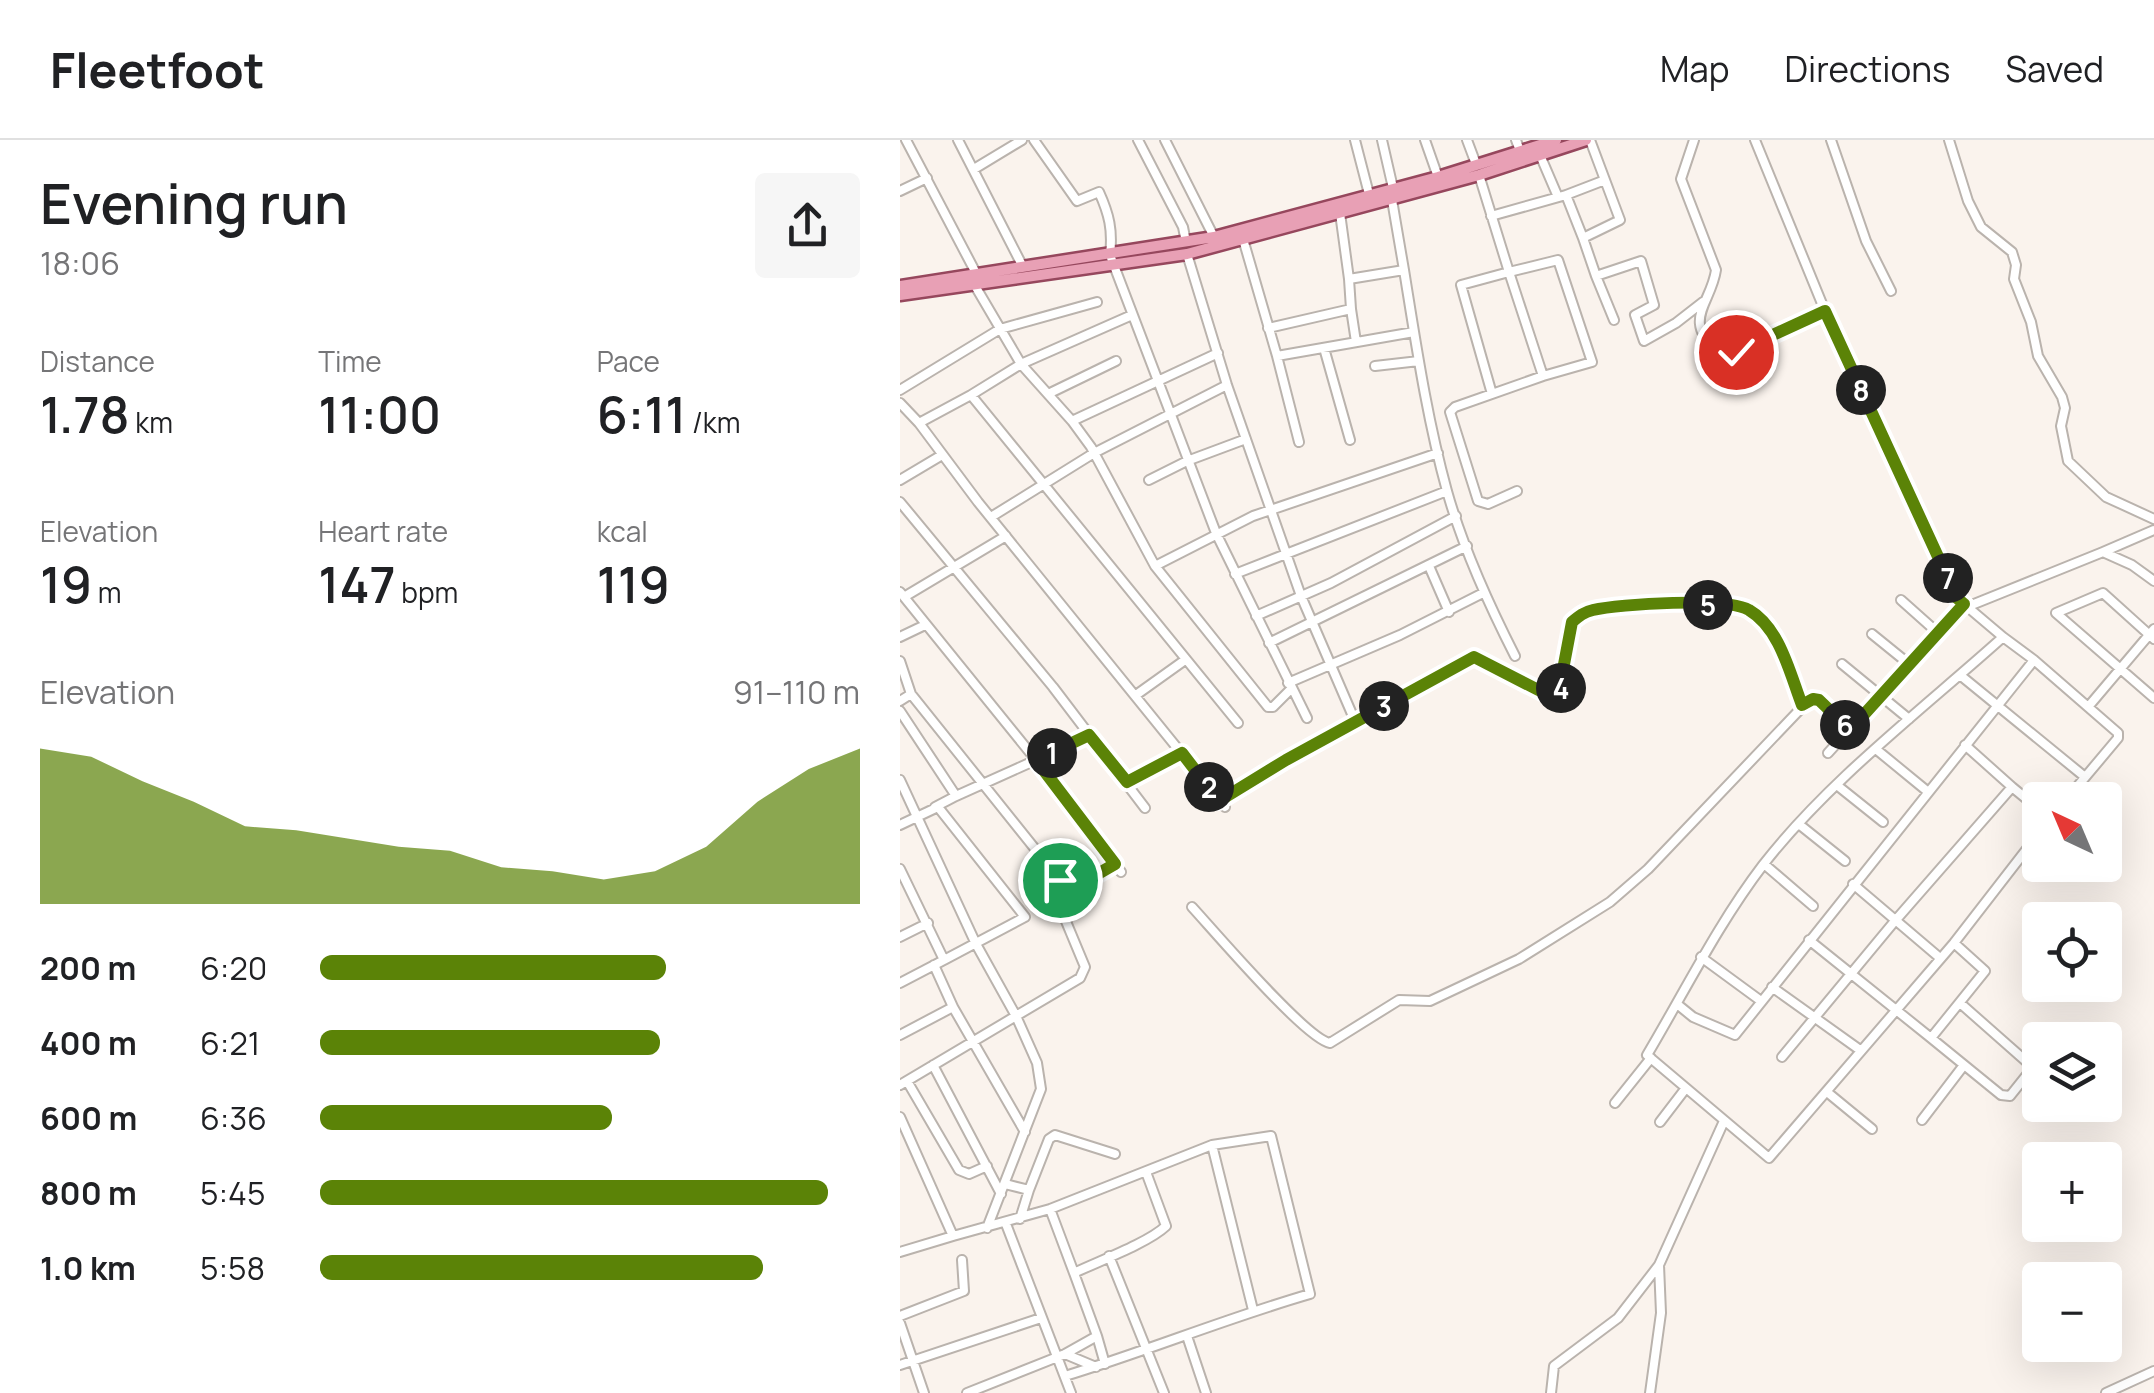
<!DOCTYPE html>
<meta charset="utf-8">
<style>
:root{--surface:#fff;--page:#f6f6f6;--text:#202124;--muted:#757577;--line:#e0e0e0;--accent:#5b8307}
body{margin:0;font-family:Manrope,sans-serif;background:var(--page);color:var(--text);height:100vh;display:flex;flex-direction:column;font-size:38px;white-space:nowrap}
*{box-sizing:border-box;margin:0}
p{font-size:32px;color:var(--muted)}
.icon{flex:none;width:55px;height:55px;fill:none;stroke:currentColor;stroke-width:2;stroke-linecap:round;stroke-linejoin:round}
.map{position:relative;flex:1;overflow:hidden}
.side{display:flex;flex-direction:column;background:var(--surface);width:900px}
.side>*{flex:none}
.needle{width:65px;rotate:316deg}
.controls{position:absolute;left:1122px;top:642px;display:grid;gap:20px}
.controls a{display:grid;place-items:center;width:100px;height:100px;border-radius:10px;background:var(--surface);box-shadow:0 10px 40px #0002;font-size:50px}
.pin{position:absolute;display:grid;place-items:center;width:85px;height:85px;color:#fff;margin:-42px;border:5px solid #fff;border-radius:50%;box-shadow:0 2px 10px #0007}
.km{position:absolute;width:50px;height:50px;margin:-25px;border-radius:50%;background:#222;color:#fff;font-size:28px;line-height:50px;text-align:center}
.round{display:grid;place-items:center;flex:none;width:105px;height:105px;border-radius:10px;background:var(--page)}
.overview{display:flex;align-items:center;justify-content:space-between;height:170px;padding:0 40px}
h1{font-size:55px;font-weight:600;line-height:75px}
.metrics{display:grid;grid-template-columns:repeat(3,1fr);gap:15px;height:170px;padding:10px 40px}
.metrics div{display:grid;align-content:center}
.metrics b{font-size:50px;font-weight:600}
.metrics small{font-size:28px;font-weight:400}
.metrics p{font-size:28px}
.chart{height:280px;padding:20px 40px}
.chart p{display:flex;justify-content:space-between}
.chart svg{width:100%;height:180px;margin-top:10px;fill:var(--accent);opacity:.7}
ul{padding:0 40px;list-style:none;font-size:32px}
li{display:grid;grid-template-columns:160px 120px 1fr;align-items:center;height:75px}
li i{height:25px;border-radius:12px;background:var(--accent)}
header{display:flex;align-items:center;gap:60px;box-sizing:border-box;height:140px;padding:0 50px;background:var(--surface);border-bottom:2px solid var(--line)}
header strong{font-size:48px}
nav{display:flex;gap:55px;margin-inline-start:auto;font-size:35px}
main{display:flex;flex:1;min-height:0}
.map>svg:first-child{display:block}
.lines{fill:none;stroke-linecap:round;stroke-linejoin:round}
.minor-casing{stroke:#bab3ad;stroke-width:12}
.major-casing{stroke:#96475d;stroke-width:15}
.minor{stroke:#fff;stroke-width:8}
.major{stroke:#e8a0b5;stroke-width:10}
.route-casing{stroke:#fff;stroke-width:20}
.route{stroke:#5b8307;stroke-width:12}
</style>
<header>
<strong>Fleetfoot</strong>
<nav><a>Map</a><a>Directions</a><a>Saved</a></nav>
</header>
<main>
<section class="side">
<div class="overview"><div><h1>Evening run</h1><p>18:06</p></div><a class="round"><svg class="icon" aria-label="share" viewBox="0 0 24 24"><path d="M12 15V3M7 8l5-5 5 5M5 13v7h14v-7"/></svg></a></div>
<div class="metrics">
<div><p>Distance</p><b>1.78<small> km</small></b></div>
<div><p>Time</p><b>11:00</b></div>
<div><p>Pace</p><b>6:11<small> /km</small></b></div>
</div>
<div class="metrics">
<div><p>Elevation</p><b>19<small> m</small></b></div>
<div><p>Heart rate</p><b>147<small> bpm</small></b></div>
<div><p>kcal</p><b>119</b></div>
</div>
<div class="chart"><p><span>Elevation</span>91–110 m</p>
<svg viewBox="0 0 160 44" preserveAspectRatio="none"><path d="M0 44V6L10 8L20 14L30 19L40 25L50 26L60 28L70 30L80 31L90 35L100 36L110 38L120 36L130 30L140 19L150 11L160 6V44z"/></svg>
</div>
<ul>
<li><b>200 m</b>6:20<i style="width:64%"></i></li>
<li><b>400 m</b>6:21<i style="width:63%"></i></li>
<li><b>600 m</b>6:36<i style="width:54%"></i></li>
<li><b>800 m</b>5:45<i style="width:94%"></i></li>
<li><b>1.0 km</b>5:58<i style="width:82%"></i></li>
</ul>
</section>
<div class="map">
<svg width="1254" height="1253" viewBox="0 0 1254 1253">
<rect width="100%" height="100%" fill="#faf3ed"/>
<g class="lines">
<defs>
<path id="minor" d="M6,0L77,135
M58,0L123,127
M134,0L177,61L199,52C209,74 213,90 210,115L316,393L407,578
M238,0L283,87L286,102
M265,0L314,97
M455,0L469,54
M482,0L493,48
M525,0L538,37
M567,0L576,24
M616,0L620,11
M794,0L781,39L816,130C811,164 781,180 818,212L836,213L925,171L1057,458L1064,464H1074L1203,412L1232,425L1254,441
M855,0L925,171
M931,0L966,101L991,151
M1049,0L1068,61L1081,87L1112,112L1116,125L1114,139L1131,182L1138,216L1162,257L1165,268L1161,286L1168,321L1206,357L1254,379
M640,15L658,57
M74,29L122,0
M579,35L609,132L658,120L692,222L643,236
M0,51L27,38
M666,55L683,98L720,80L690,0
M492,60L504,130
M440,73L449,139L504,130C516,204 527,279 547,351C563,408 588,463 615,516
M591,76L666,55L705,40
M683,98L696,136L741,121L754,165L735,175L744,201L776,183L803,162
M343,99L377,216L514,192
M287,114L327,245L401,456L455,581
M696,136L714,180
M74,144L121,224L71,255L338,583
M451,169L456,202
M232,175L121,224L172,281L191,307L255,426L368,567H373L391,549
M368,188L451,169L449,139
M424,208L450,300
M377,216L399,302
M475,226L519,221
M0,250L100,189L197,162
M148,254L216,221
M592,254L561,145L609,132L643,236L555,267L550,272L578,361L588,364L617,351
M71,255L19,283L78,362L325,667
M0,263L19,283
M172,281L318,213
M0,340L42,315
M249,340L287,321L346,299
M0,362L153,547L245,668
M91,377L194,313L327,245
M1203,412L1254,390
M255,426L353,376L538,313
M529,426L549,472
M335,434L547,351
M0,452L136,620L56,656
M4,457L106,396
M1001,460L1038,493
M356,476L431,443L556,376
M972,494L1009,524
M0,497L25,485
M1254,499L1203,453L1156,473L1254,558
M369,503L567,406
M1134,520L1103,497C1024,568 928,641 863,725C818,784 785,851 747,915L869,1018L1054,803L1140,692
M0,521L11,554L0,561
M942,524L1009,579
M1060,535L1185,637
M388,543L500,495L583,453
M11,554L160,740L165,779L185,827L180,838L116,876L137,923L141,949L87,1088
M236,555L285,520
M1188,567L1254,489
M0,571L56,656L35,667
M189,595L136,620L221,732
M977,610L1027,651
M928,613L1064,464L1103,497
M0,640L76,804L116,876L0,945
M227,642L282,613
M938,646L983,682
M1112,647L1140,670
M319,661L387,620L574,517L654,558L658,557L673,482C679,476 684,472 693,470C719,464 828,457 849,470C880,488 890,534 902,565
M0,685L38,667L125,777L44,820
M900,685L945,721
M864,724L913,766
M0,729L44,820L0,843
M160,740L196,735L215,724
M953,744L1040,818
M292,767C315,792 406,899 430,903L499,860L530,861L619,819L710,762L748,729L908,561H919L949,589
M0,797L28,783
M909,800L1031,898L1085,831L1054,803
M801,817L861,861
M872,847L960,910
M777,864L793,877L835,895L1134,520L1218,593V598L1166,660
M53,867L125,992
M0,895L53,867L34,825
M1031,898L1101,955L1110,956L1130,931L1128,923L1060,863
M882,917L994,782L1112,647L1065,605
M33,925L101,1054
M7,941L59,1030L69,1034L87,1026
M927,952L972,989
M715,963L751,918
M0,977L53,1096L0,1112
M1022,980L1064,925
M760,982L786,948
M312,1005L353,1170
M105,1044L129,1050L149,999L155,995L215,1014
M150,1069L174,1133C199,1121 248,1103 266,1086L246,1032
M120,1079L129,1050
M106,1084L171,1253
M53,1096L150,1069L312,1005L371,996L410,1154C327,1178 247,1211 165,1236
M209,1116L264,1253
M0,1176L64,1151L62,1120
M0,1183L24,1253
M197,1196L205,1224
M287,1196L306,1253
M165,1214L196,1227
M0,1225L141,1178
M67,1253L165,1214L197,1196L174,1133
M651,1253L654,1226L718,1178L759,1125L824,981
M750,1253L761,1173L759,1125
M1206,1253L1254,1231"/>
<path id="major" d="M0,146L314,97L538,37L656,0
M0,155L287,114L579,35L686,0"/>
</defs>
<!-- minor casing -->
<use href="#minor" class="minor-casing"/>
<!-- major casing -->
<use href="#major" class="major-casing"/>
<!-- minor -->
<use href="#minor" class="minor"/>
<!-- major -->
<use href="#major" class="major"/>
</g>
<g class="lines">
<defs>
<path id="route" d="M160,740L196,735L215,724L136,620L189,595L227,642L282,613L319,661L386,620L574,517L654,558L658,556L672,482C679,476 684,472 693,470C719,464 828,457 849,470C880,488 890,534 902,565L913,559L919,560L950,590L1064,464L1057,458L925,171L836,212"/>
</defs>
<!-- route casing -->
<use href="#route" class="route-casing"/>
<!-- route -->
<use href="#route" class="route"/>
</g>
</svg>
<div class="controls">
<a><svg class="needle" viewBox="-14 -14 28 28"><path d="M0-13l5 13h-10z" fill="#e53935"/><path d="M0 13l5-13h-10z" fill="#757577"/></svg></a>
<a><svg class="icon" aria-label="locate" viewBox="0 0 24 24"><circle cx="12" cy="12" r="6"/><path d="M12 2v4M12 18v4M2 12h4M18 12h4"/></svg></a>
<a><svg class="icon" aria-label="layers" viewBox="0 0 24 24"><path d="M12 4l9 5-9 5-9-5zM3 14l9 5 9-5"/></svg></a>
<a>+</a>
<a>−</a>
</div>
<div class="pin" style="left:160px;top:740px;background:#1e9e55"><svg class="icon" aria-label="arrive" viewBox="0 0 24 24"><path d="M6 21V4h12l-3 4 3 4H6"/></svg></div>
<div class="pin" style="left:836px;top:212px;background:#d93025"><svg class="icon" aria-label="check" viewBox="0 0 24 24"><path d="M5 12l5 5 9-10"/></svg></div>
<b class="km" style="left:152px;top:613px">1</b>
<b class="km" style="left:309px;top:647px">2</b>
<b class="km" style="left:484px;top:566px">3</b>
<b class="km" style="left:661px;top:548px">4</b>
<b class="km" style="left:808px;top:465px">5</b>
<b class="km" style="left:945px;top:585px">6</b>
<b class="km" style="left:1048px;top:438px">7</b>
<b class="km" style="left:961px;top:250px">8</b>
</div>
</main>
